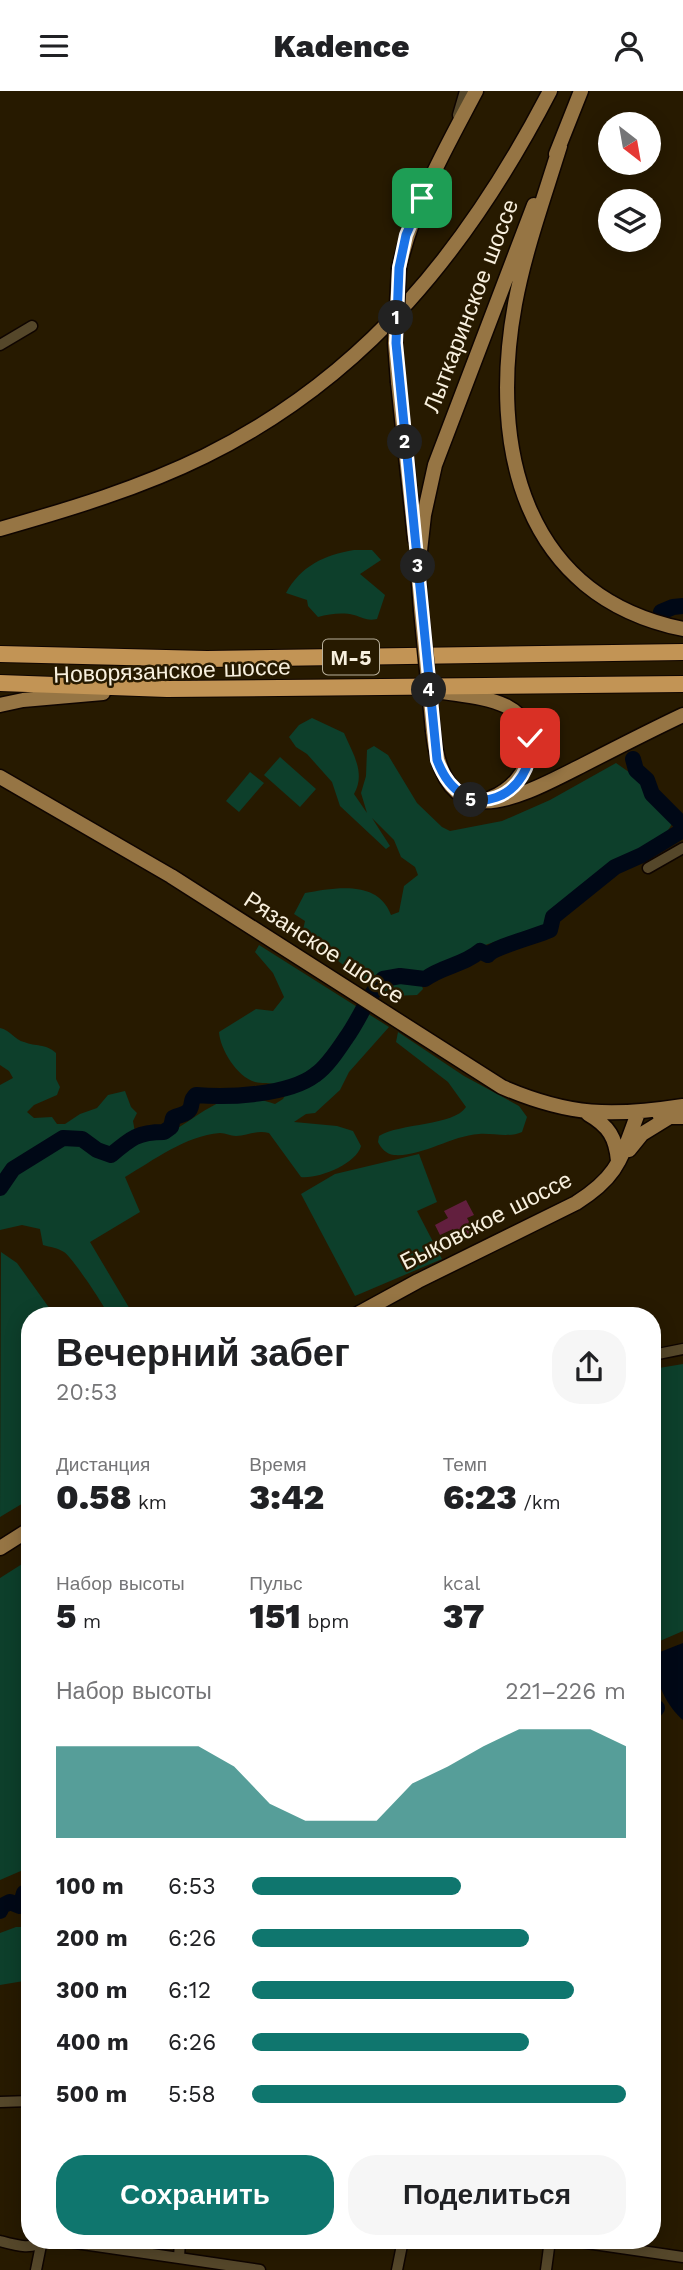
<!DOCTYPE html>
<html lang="ru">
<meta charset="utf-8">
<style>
:root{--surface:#fff;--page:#f6f6f6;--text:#202124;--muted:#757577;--accent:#0f766e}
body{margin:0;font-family:"Work Sans",sans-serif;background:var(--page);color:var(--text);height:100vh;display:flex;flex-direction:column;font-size:26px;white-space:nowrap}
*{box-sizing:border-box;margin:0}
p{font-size:23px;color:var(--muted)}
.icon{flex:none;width:38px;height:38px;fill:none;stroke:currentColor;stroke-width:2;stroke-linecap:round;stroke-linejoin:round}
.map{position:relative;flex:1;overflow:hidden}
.details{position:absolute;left:21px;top:1216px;width:640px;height:942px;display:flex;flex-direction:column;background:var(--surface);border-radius:28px;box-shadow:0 4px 18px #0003}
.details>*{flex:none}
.needle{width:46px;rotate:149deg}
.fabs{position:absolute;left:598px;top:21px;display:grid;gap:14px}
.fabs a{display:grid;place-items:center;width:63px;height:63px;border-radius:50%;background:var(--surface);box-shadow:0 4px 18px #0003;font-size:35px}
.pin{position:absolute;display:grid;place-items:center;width:60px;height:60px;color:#fff;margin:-30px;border-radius:14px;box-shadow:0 4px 10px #0006}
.km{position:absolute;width:35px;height:35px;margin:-18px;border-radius:50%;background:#222;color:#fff;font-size:19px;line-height:35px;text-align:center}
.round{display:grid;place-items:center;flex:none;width:74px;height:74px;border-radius:28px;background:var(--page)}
.summary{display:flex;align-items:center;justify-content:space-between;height:119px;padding:0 35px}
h1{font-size:38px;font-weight:800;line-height:52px}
.metrics{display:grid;grid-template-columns:repeat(3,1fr);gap:10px;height:119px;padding:7px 35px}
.metrics div{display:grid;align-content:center}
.metrics b{font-size:35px;font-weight:800}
.metrics small{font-size:19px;font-weight:400}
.metrics p{font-size:19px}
.chart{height:196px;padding:14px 35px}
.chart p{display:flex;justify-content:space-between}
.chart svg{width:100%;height:126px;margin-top:7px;fill:var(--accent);opacity:.7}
.cta{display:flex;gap:14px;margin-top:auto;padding:14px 35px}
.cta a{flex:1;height:80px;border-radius:28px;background:var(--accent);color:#fff;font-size:28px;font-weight:800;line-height:80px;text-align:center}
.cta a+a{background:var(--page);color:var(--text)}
ul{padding:0 35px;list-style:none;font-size:23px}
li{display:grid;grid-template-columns:112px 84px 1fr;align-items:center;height:52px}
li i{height:18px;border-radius:9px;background:var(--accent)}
header{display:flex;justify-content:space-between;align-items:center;height:91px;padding:0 35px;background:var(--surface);font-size:32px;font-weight:800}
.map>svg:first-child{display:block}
.green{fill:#0d3f2b}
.water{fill:#000816}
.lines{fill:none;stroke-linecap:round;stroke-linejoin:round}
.river{stroke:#000816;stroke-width:16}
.building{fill:#621f3e}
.minor-casing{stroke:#0f0500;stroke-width:13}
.major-casing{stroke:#0f0500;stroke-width:17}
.highway-casing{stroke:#0f0500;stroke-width:18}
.minor{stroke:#55472a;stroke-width:10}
.major{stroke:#967544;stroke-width:14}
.highway{stroke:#c29455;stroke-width:16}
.major-bridge-casing{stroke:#0f0500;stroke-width:17;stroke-linecap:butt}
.major-bridge{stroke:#967544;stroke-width:14}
.route-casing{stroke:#fff;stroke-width:14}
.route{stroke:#1a73e8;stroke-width:9}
.labels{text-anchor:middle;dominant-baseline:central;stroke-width:5;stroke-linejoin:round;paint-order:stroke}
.shield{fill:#271a00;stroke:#b9b09b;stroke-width:2}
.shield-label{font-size:21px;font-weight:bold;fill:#f8f0de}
.street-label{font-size:23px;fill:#f8f0de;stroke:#271a00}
</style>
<header><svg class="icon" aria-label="menu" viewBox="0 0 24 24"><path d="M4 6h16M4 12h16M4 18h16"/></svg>Kadence<svg class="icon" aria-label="person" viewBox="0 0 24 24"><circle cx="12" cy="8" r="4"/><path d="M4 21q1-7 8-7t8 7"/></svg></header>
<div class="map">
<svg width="683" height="2179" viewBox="0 0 683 2179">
<rect width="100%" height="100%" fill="#271a00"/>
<!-- green -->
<path class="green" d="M354,459H372L381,469L360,483L385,504L377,528C367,530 364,527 354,524C342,521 330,523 318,526L308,515L307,509L286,502C301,475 324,464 354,459Z
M312,627L344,642C353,663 366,682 354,703L367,722L361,702L366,685L367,659L374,655L388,664L417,712L442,736L450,740L502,730L550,709L616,672L636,686L672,733L663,747L610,772L550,824L543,835L473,858L437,876L417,882L423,898L417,904L393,905L346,876L307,846L303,839L305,830L294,823L305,802C334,797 378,788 391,824L399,821L404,795L418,784L415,776L401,766L394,749L372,727L390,755L386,758L340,715L332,691L307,663L296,656L289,646L299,634Z
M280,666L316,698L300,716L264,684Z
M250,681L264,692L239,721L226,710Z
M259,854L389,936L349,981L340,999L315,1022L306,1023L294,1031L337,1035L353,1040L361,1055C356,1073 319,1088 301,1086L269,1042C257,1039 248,1044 236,1045C230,1045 226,1042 220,1042C185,1045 154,1069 125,1086L140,1121L90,1151L134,1225H109C104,1214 72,1166 64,1161C58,1157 50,1156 43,1154L40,1138L22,1134L0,1139V994L13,987L9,980L0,974V937C10,939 15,949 24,951C36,956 45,952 56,962V988L60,996L57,1004L34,1014L27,1021L34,1027L52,1026L57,1033H65L80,1023L97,1017L108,1004L125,1000L131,1016L137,1022L133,1030L136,1047C176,1049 188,1025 221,1011C237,1004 260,1008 275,1013L283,1008L287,1001C276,989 269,994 255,991C237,986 220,958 219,941L256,918L273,920L284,906L273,882L255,861Z
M398,941L464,985L519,1015L527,1026L522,1041C509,1047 493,1042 479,1043C450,1045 422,1066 394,1064C386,1063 381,1057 378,1051L379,1045C400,1032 454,1035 466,1016L448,991L396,951Z
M419,1063L437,1111L417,1120L442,1168L355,1205L301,1103L335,1083Z
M1,1161L17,1172L55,1225H30V1408L0,1426Z
M683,1273V1540L653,1553V1278Z
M30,1468V1776L0,1789V1487Z
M16,1836H30V1889L0,1894V1842Z"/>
<!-- water -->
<path class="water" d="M683,1552V1629C667,1616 656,1591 653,1570L660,1561Z"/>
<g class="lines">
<!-- river -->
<path class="river" d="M661,521L673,516L683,515
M633,668L636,679L647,689L652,703L683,734
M0,1097L13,1078L63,1047L82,1048L97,1059L111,1064C131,1047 138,1041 164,1041L171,1036L173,1027C179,1023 186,1025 190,1018C193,1012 190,1009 196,1004C228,1007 289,1004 315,984C327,976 338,959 346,947C360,928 367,906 383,888L400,885L425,888C442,875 464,874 480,860L488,864C494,856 537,845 550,839L553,826L615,776L642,764L683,739
M653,1621L657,1617
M0,1820L2,1815L10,1811L20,1815L24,1802L30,1800"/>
</g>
<!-- building -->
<path class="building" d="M466,1109L474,1124L467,1127L474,1140L458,1148L453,1138L440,1144L435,1134L448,1127L444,1120Z"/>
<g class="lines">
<defs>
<path id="minor" d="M458,24L465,0
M0,254L32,235
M648,777L683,757
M653,1264L683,1258
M0,2011L30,2010
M55,2149L179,2167
M180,2149L179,2167L260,2179
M566,2149L683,2166
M0,2150C18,2155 31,2159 48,2149
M36,2179L41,2154
M397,2179L403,2149
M546,2179L550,2149"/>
<path id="major" d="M560,55C544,107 525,159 515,213C489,355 522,505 683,538
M556,63L581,0
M399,177C413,114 446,57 476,0
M398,291L415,448
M0,438C70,418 140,397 205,365C367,285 469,156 550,0
M417,468L421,519
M418,478L424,424L435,374L534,114
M437,600C459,604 485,605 506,615C550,638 530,692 491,707
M0,614L23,609L103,602
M433,640C444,749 518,707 583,674C616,657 649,640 683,624
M0,686L171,785L502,996C569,1025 612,1026 683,1015
M588,1023C609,1035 616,1047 618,1070
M660,1026H683
M629,1059L642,1043L668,1027
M354,1225L418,1190L576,1112C619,1085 621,1067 638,1022
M0,1457L30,1438"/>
<path id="highway" d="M0,563L207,568L683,561
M0,592L167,598L683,593"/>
</defs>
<!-- minor casing -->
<use href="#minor" class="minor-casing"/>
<!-- major casing -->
<use href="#major" class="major-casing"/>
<!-- highway casing -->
<use href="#highway" class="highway-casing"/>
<!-- minor -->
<use href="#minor" class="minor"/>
<!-- major -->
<use href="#major" class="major"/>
<!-- highway -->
<use href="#highway" class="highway"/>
<defs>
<path id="major-bridge" d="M398,291L395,252L399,177
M421,519L433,640"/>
</defs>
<!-- major-bridge casing -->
<use href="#major-bridge" class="major-bridge-casing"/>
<!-- major-bridge -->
<use href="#major-bridge" class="major-bridge"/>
</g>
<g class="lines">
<defs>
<path id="route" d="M422,107L406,144L399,177L396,252L437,669C464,741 537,704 530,647"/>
</defs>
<!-- route casing -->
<use href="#route" class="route-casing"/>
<!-- route -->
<use href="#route" class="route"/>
</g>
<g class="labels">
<!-- shield labels -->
<rect class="shield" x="323" y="548.5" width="56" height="35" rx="5"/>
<g class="shield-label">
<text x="351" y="566">М-5</text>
</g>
<!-- street labels -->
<g class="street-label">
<text transform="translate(471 215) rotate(-69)">Лыткаринское шоссе</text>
<text transform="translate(172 580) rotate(-2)">Новорязанское шоссе</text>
<text transform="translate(324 857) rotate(33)">Рязанское шоссе</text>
<text transform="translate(486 1130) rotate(-27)">Быковское шоссе</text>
</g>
</g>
</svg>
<div class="fabs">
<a><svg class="needle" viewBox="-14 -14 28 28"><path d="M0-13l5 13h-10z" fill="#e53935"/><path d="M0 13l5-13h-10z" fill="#757577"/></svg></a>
<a><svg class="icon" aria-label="layers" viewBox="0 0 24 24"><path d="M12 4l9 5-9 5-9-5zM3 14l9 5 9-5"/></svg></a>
</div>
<div class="pin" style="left:422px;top:107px;background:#1e9e55"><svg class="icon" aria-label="arrive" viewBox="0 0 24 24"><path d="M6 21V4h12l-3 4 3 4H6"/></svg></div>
<div class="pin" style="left:530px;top:647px;background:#d93025"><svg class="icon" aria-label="check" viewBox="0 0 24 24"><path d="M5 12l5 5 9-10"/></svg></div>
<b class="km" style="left:396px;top:227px">1</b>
<b class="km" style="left:405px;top:351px">2</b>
<b class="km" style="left:418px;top:475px">3</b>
<b class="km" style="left:429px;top:599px">4</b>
<b class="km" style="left:471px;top:709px">5</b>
<section class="details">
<div class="summary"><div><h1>Вечерний забег</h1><p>20:53</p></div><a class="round"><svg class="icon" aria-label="share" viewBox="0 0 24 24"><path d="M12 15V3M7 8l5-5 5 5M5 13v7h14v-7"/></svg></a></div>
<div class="metrics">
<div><p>Дистанция</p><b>0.58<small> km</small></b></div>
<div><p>Время</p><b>3:42</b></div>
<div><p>Темп</p><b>6:23<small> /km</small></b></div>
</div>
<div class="metrics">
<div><p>Набор высоты</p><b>5<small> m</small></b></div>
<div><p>Пульс</p><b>151<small> bpm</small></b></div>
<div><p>kcal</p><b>37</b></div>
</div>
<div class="chart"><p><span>Набор высоты</span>221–226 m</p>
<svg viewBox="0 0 160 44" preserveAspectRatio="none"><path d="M0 44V12L10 12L20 12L30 12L40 12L50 19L60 32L70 38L80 38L90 38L100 25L110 19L120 12L130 6L140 6L150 6L160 12V44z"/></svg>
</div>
<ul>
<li><b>100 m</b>6:53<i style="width:56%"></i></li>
<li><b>200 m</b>6:26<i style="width:74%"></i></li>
<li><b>300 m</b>6:12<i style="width:86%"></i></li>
<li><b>400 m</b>6:26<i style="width:74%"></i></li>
<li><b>500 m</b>5:58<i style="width:100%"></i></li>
</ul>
<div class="cta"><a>Сохранить</a><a>Поделиться</a></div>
</section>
</div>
